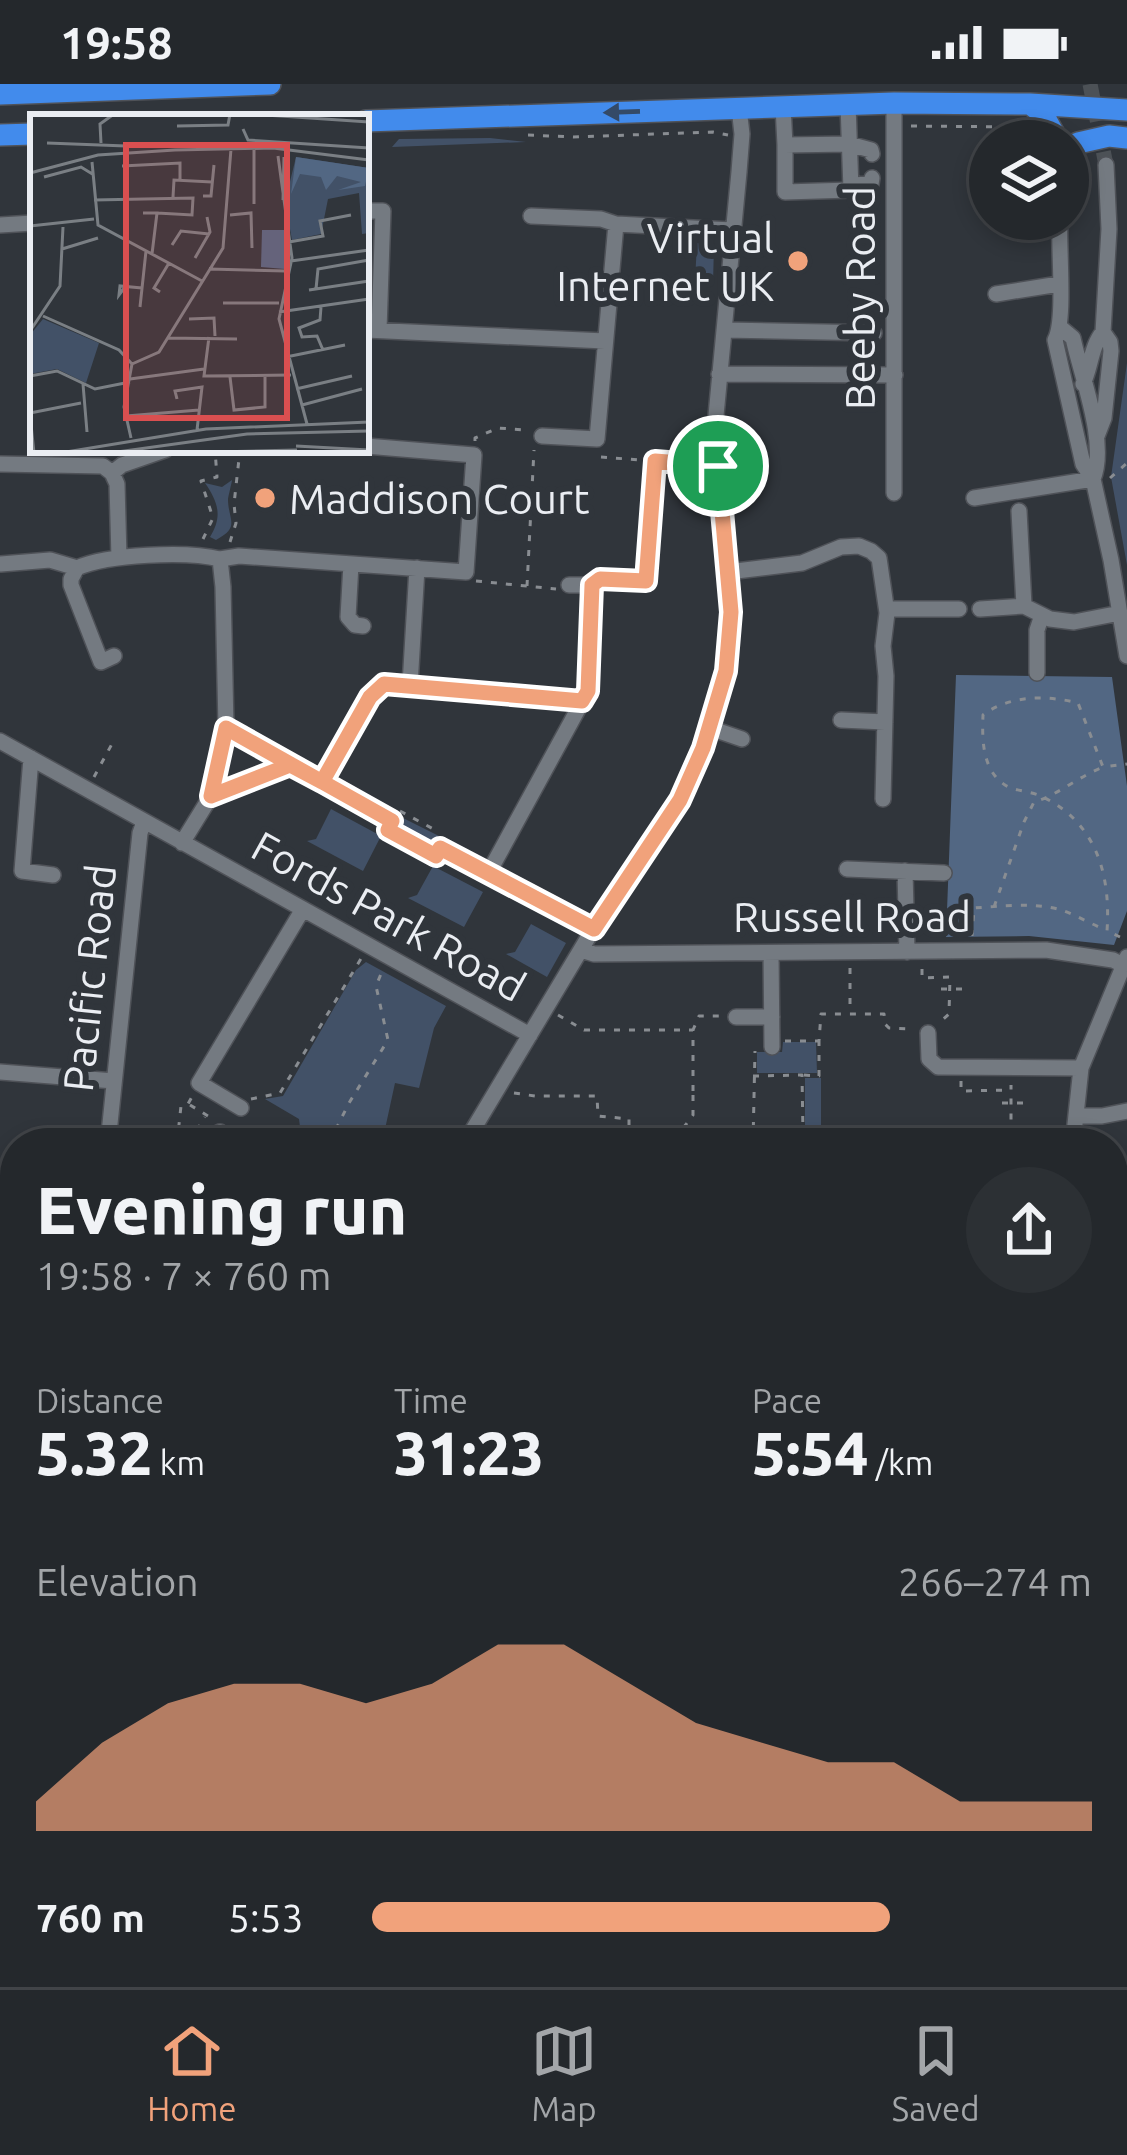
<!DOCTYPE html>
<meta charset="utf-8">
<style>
:root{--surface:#24282c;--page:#2c3034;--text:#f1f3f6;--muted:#a3a6a9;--line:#414448;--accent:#f1a27b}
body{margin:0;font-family:Ubuntu,sans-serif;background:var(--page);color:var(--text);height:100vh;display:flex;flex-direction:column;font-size:45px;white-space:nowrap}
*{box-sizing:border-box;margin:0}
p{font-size:39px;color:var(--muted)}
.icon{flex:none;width:66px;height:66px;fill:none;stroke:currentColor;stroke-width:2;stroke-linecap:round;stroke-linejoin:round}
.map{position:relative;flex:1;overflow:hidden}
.side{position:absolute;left:0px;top:1044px;width:1128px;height:861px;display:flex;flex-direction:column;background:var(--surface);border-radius:48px 48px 0 0;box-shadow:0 6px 18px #0003,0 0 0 3px var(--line)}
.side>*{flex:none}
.buttons{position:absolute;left:969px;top:36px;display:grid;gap:24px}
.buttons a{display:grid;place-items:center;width:120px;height:120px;border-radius:50%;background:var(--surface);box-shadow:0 6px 18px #0003,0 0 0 3px var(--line);font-size:60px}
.pin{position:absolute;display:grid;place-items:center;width:102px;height:102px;color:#fff;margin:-51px;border:6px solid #fff;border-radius:50%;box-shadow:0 3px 12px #0007}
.round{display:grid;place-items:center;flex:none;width:126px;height:126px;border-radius:63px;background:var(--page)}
.headline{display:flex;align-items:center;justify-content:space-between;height:204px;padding:0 36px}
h1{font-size:66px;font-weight:800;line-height:90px}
.stats{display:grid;grid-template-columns:repeat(3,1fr);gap:18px;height:204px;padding:12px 36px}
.stats div{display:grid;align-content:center}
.stats b{font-size:60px;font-weight:800}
.stats small{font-size:33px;font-weight:400}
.stats p{font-size:33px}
.chart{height:336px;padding:24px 36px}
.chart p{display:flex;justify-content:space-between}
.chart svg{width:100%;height:216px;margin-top:12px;fill:var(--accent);opacity:.7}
ul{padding:0 36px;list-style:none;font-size:39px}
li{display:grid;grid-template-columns:192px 144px 1fr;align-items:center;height:90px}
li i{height:30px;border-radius:15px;background:var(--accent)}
.status{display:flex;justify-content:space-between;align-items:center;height:84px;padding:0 60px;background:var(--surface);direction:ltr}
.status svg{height:33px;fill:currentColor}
.menu{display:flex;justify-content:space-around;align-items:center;height:168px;border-top:3px solid var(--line);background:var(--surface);font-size:33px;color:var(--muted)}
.menu a{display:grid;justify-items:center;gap:6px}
.menu .on{color:var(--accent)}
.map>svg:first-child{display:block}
.green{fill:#425167}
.forest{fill:#526783}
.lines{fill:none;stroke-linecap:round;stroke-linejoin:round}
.minor-tunnel{stroke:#4c5156;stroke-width:15;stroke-dasharray:15 8;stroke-linecap:butt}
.minor-casing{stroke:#4f5258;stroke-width:18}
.highway-casing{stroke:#4f5258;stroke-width:24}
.path{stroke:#898d92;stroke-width:3;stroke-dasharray:6 9;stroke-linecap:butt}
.minor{stroke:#747a81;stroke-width:15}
.highway{stroke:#428bec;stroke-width:21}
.path-bridge{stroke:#898d92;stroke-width:3;stroke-dasharray:6 9;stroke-linecap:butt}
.oneway{fill:#344a67}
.route-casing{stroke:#fff;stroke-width:24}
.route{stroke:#f1a27b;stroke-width:15}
.poi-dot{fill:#f1a27b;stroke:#30353b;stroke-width:4.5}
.labels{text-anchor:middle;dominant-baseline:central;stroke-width:12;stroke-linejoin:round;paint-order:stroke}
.poi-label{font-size:42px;fill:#eaedf2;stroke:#30353b;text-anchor:end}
.street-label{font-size:42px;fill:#eaedf2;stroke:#30353b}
.inset-road{fill:none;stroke:#7a7f84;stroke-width:3}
.view{fill:#da4f50;fill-opacity:0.15;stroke:#da4f50;stroke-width:6}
.inset-edge{fill:none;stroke:#eaedf2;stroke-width:6}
</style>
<div class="status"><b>19:58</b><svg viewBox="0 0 49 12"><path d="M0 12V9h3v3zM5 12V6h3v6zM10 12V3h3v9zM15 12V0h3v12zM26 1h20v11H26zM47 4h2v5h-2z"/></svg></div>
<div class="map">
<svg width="1127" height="1903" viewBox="0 0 1127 1903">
<rect width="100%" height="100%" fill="#30353b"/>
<!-- green -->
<path class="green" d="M490,54L526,58L392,63L399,55Z
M697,159L714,162L713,199L695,197Z
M1127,279V481L1111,393Z
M232,396C232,398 228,413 228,415C228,436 241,443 216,456L210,453C223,432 218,418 205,399L222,403Z
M331,725L381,752L363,787L307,757L316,755Z
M399,732L441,753L436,767L394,745Z
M433,782L483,808L464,843L408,814L417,811Z
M531,840L566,859L547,893L506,870L515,868Z
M366,878L446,922L434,944L419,1004L395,999L382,1059H290L300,1043L299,1035L265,1015L283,1012L356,886Z
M783,958H816L817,989H757V968H782Z
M805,994H821V1047H805Z
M15,1671V1719L0,1746V1673Z
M296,1890H310L317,1902L411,1894L413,1903H296Z"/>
<!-- forest -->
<path class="forest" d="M956,591L1112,593L1127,702V827L1114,861L1029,852L946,853Z"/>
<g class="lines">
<!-- minor-tunnel -->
<path class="minor-tunnel" d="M1090,0L1106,81"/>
<defs>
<path id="minor" d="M783,22L785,61L849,60L871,66L872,70
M785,61V108L851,106L848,20
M851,101L871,100L872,94
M366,127H383L379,246
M531,132L601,135L616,140L732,146
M1060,135C1058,164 1066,235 1055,256L1083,380L1093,395L1111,476L1127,572
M0,141L33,139
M996,210L1059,200
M1061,244L1073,254C1081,292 1108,359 1093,395
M366,246L605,257
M724,246L874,249
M719,290L895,291
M1083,300C1091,283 1091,262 1103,248
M542,352L597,355L616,140
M1097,352L1104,334L1111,267L1110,258L1103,248L1109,145L1106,81
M0,380L103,382L112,389
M112,389L117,400L119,474
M112,389L122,381L165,366
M894,409V19
M974,414L1093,395
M1019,427L1024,522
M220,475L239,472L466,488L474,371L366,362
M1,480L50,476L77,484
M351,480L348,533L355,541L363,542
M728,488L802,479L841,463L859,462L871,467L879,474L887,529L883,562L886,592L883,715
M887,525H959
M980,525L1024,522L1050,535L1074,538L1120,529
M114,572L101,578L71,501V495L77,484C108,470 187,467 220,475L223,503L226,644L211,712L182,759
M1037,589V546L1042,531
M410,601L417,484
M841,636L885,638
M226,644L388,735
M710,644L742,655
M0,657L530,951
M31,674L22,787L53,791
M322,698L370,613L384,600L582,617
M211,712L290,681
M440,764L594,845
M847,785L944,789
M905,787L907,868
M488,790L588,607L592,501H569
M581,866L594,870L1046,866L1113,876L1123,881
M771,869L772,963
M736,933H772
M928,949L929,975L938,983L1081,984
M0,988L114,997
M241,1024L199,999L303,825
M1076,1032H1102L1127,1027
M108,1059L140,749L144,738
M214,1059L220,1048
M465,1059L610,817L680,716L703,664L714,632L726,587L732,528L715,342L739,88L742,50L739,24
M1073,1059L1081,984L1127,873
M1113,1160L1127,1158
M1113,1458L1127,1515
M0,1464L15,1483
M1113,1610L1127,1609
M0,1658L15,1655
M1113,1766L1127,1813
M0,1792L15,1752
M0,1869L8,1903
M503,1903L504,1890"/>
<path id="highway" d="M0,10L270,0
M1030,20L1043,30L1058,57
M366,37L894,19L1030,20L1127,26
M0,51L33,50
M1068,74L1078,59L1109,52L1127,54"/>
</defs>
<!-- minor casing -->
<use href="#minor" class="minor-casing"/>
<!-- highway casing -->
<use href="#highway" class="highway-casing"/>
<!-- path -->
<path class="path" d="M911,42L1027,43
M528,51L573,53L713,48L728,51
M366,76L367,110
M475,357V354L498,344L526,346
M601,373L704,381
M1110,394L1127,379
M203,455L213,434L201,397L217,393L215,366
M230,458L236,439L234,420L240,366
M605,495L646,497L655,377
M476,497L556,505
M527,502L534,366
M94,693L113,658
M400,727L439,748
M394,749L422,765
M994,823L1024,738L1034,718C1058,711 1078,693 1101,684
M972,852L974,824C1001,822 1035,818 1061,826C1076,831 1091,840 1106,846
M1120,853L1107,847C1111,790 1096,738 1041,712C1030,707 1014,707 1005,701C982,686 982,655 983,631C1009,611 1047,611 1078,619L1103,683L1127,680
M850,884V928
M922,885V894L950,893L949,930L939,939
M558,931L584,946H693
M785,957H819L821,930H884L885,940L889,944L914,945
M804,991L819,992V957
M753,992L802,991L803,1049L944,1047L948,1054H997
M961,997V1007L1008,1006
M693,1007V946L699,932H722
M514,1009L535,1012H597L598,1032L629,1035V1059
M251,1015L280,1009L362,873
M190,1021L213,1035
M177,1059L181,1022L188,1020L193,1011
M189,1059L205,1033
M329,1059L349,1019L388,956L376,902L383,885
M685,1059L684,1043L693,1031V1011
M753,1059L755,967
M997,1059V1054L1011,1042V1001
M1113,1372L1127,1369
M678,1890L679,1903
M1042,1890V1903"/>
<!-- minor -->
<use href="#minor" class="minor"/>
<!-- highway -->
<use href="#highway" class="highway"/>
<!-- path-bridge -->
<path class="path-bridge" d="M941,905H963
M1002,1019H1023"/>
</g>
<!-- one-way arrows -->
<defs><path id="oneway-solid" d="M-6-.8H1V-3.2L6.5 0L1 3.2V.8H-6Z" transform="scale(3)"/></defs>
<use class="oneway" href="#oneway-solid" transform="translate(622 28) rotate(178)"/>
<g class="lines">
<defs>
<path id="route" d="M718,382L655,377L646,497L600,495L592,501L588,607L582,617L384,600L370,613L322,698L290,681L211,712L226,644L392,737L388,746L436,772L440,764L594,845L680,716L703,664L726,587L731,528L718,382"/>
</defs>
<!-- route casing -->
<use href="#route" class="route-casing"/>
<!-- route -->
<use href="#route" class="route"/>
</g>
<!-- markers -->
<g class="poi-dot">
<circle cx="798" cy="177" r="12"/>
<circle cx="265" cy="414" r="12"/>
</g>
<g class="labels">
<!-- poi labels -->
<g class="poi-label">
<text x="774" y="153">Virtual<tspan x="774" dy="48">Internet UK</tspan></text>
<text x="289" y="414" text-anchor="start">Maddison Court</text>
</g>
<!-- street labels -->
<g class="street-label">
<text transform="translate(859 214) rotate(-90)">Beeby Road</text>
<text transform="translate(389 832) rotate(29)">Fords Park Road</text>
<text x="852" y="832">Russell Road</text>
<text transform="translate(89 894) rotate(-84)">Pacific Road</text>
</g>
</g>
<!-- overview -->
<g transform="translate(30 30)">
<rect width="339" height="339" fill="#30353b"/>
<path d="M266,43L339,54V119L332,120L329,79L298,85L291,120L262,126L255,88ZM13,205L69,229L56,269L27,255L0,260V221Z" fill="#425167"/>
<path d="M266,43L339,54L335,72L308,76L331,68L307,62L296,76L291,63L270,60L261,80ZM232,116H255V155L231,153Z" fill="#526783"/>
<path class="inset-road" d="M219,0L339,8M147,12L198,11L200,0M213,15L218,26L339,34M17,29L96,32M71,29L70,10L84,0M248,42L262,144L249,205L277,310M62,48L68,111L172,167M92,52L150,49V66M0,59L68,41L145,36L243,34L339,46M14,63L51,53L64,61M173,82H181L184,51M143,83L144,66L182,68M64,86L163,84L162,101L127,99M253,86L254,43M224,90V34M113,99H127L122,140M200,101L221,99L222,134M0,112L64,105M259,128L293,122L290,107L321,101M142,131L151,117L179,120M32,135L68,124M165,144L180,118L177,103M261,147L339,136M179,155L256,157M95,173L89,181L90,172L112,174M286,175L288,155L339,146M279,176L339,167M130,178L124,174L139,149M193,189H249M110,193L116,137M291,193L290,206L269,214L272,223L287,222L293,236M249,198L339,185M13,202L89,236L102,250M159,205L184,204L185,222M0,217L30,172L33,113M179,223L174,262L261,261M138,224L207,225M256,243L315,231M102,250L129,238L193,134L201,35M0,262L27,257L65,275L100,268M200,263L204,296L235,293V262M100,265L174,255M53,270L57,318M266,275L322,262M147,285L145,277L172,273L167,316M272,291L332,275M0,299L51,289M0,301L4,339M96,302L169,296M101,324L94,293L102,250M266,332L339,336M30,339L176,315L339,308M80,339L217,320L339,317M149,339L267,336"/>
<path class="view" d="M96,31H257V304H96Z"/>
<rect width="339" height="339" class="inset-edge"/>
</g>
</svg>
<div class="buttons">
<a><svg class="icon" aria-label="layers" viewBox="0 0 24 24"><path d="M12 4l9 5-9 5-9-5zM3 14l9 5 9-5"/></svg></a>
</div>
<div class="pin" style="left:718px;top:382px;background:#1e9e55"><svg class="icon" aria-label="arrive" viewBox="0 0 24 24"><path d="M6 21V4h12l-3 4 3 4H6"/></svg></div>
<section class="side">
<div class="headline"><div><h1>Evening run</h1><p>19:58 · 7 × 760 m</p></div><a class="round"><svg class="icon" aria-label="share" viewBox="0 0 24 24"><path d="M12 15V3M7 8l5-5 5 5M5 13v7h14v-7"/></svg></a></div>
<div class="stats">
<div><p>Distance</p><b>5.32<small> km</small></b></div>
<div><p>Time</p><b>31:23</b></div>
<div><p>Pace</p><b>5:54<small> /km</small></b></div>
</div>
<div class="chart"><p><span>Elevation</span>266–274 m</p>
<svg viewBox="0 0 160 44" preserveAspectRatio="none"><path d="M0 44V38L10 26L20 18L30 14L40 14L50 18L60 14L70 6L80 6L90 14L100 22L110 26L120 30L130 30L140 38L150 38L160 38V44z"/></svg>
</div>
<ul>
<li><b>760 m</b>5:53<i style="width:72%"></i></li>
</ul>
</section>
</div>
<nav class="menu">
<a class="on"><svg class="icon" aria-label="home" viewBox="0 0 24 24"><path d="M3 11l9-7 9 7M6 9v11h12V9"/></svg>Home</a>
<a><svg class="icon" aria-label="map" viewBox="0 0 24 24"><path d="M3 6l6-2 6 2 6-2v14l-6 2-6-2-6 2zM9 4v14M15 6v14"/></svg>Map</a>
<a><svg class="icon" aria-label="saved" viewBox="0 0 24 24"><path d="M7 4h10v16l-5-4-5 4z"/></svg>Saved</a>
</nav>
